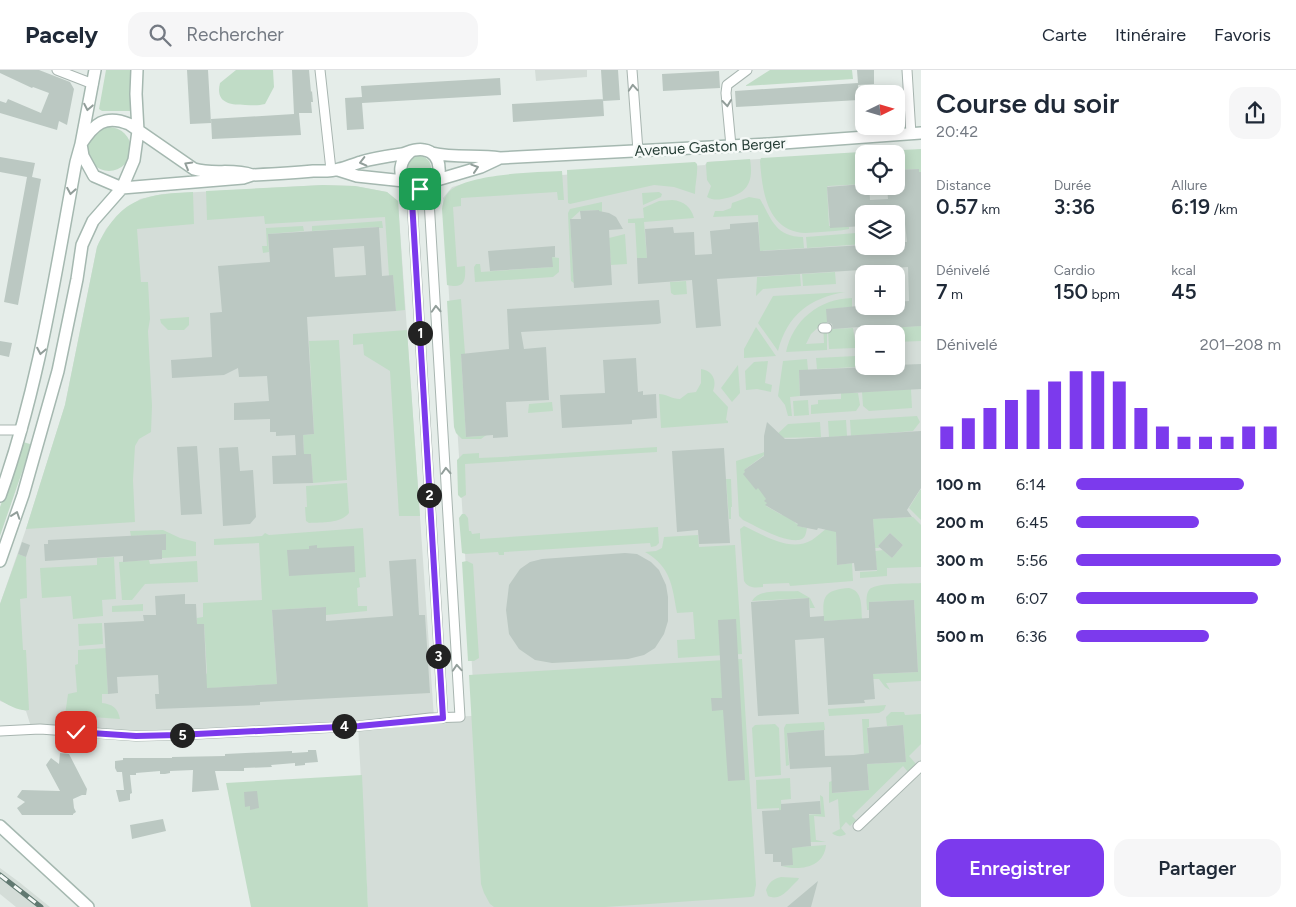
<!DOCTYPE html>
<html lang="fr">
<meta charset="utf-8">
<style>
:root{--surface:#fff;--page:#f6f6f7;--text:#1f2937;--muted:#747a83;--line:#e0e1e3;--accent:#7c3aed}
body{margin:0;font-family:Figtree,sans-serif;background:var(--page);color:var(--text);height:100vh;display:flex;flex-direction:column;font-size:19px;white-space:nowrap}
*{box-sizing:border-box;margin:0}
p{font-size:16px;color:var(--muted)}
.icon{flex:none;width:28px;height:28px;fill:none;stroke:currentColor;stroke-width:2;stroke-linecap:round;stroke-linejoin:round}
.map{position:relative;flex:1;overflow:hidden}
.panel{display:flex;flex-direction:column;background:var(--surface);width:375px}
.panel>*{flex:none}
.needle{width:32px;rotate:85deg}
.controls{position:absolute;left:855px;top:15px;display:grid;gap:10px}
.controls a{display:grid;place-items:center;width:50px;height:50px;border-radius:10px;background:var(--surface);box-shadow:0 2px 12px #0003;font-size:25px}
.pin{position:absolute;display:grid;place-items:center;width:42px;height:42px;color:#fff;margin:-21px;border-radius:10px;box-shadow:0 2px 8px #0006}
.km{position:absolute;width:25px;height:25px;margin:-12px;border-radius:50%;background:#222;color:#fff;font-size:14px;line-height:25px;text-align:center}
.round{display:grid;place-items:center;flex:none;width:52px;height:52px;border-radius:15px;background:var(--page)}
.summary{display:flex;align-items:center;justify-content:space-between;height:85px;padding:0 15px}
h1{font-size:28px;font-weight:600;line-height:38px}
.stats{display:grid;grid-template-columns:repeat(3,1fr);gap:8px;height:85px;padding:5px 15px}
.stats div{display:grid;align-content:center}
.stats b{font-size:21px;font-weight:600}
.stats small{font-size:14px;font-weight:400}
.stats p{font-size:14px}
.chart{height:140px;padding:10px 15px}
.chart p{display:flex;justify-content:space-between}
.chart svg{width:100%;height:90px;margin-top:5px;stroke:var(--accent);stroke-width:6}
.cta{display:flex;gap:10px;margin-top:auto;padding:10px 15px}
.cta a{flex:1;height:58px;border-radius:15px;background:var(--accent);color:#fff;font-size:20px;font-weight:600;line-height:58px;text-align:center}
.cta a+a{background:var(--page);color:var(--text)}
ul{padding:0 15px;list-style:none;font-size:16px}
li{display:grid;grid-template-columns:80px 60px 1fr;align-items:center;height:38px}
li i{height:12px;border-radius:6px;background:var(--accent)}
header{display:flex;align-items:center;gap:30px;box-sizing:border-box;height:70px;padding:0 25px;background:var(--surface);border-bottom:1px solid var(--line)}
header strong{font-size:24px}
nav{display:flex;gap:28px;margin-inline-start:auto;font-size:18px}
.search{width:350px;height:45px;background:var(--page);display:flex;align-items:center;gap:12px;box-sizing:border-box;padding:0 18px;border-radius:15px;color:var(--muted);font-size:19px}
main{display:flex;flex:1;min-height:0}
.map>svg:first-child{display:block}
.built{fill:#d4ddd8;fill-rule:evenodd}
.green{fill:#c0dcc6;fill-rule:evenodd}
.building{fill:#bbc8c2;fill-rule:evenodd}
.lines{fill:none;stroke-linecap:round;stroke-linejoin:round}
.street-casing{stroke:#a8b5b0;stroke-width:11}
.secondary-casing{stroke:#a5b8b0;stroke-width:14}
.street{stroke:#fff;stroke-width:9}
.secondary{stroke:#fff;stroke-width:11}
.rail-casing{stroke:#617971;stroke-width:5}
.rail{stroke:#f6faf8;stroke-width:3;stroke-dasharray:9;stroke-linecap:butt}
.oneway{stroke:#929e9a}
.route-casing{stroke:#fff;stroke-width:10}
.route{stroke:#7c3aed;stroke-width:6}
.labels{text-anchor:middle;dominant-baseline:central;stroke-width:5;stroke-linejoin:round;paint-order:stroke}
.street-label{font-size:15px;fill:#263e36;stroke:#f6faf8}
</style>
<header>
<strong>Pacely</strong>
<div class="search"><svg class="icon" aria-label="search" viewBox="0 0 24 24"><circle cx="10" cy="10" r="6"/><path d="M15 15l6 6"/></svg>Rechercher</div>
<nav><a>Carte</a><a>Itinéraire</a><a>Favoris</a></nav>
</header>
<main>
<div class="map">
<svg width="921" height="837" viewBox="0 0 921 837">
<rect width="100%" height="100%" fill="#e5ede9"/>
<!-- built -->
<path class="built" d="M535,0H587V7L536,11Z
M921,80V837H368L358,656L136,666L32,660L26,641L0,631V534L26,459L65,335L97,177L106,159L120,143L140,129L162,124L323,115L355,116L387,122L398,131L434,648L471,646L475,645L443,128L452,117L474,111L705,95L707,92ZM864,84H896V116H864ZM864,144H896V176H864ZM864,204H896V236H864ZM864,264H896V296H864Z
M0,798L19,812L50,837H16L0,824Z"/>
<!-- green -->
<path class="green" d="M106,0H133L130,20L132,41H102L99,39Z
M236,0H273L274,17L265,34C258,36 252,35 245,35C230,35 215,33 220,13Z
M770,0H852L853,9L745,16Z
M87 79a22 22 0 1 1 44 0a22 22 0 1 1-44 0Z
M921,79V102H919V99L896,100V84H883V81Z
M877,81V84H864V114L828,116L827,117L829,156L849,157V159C840,161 830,161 821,162C814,162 805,164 797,162C766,155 762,118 760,91L761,88Z
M407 98a12 12 0 1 1 24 0a12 12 0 1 1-24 0Z
M750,89C754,113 747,125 722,129C717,130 712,130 707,127L711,116L707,110L706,95L707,92Z
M695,92L697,94C698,105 695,113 695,124L674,117L654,115L570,134L568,133L567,100Z
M562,101L564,130H558L557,122L461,128V136L453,137L457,197L465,196C466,212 464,219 447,215L442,139C443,132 445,124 452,119C473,104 534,102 562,101Z
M323,115L355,116L387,122L398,131L405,240L396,241L393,206H389L385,147L265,154L264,146L207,150L206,121Z
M193,122L194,154L137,159L141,212H148L150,249L148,261L152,336L151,362L139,369L135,376L133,410L135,452L26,459L65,335L97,177C120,129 143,124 193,122Z
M659,122L662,124L661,127L643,135L642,123Z
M749,127L760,129C771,148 775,167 803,167L804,178L760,181L758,145L713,147L715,141H723L731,138L732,133Z
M672,130C684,131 691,137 694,148L644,152L647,188H637L635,153H628V149L644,148L643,138L659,131Z
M602,132V142L599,143V140L580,141L570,150L574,213L571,211L568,143L570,139Z
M382,151L383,158H379L378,157L312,161V156Z
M303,156L304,161L268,164L269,182L263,183L262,176H267L266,158Z
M856,163L864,164V174L807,178L806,167Z
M625,164L627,194L611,195L609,168Z
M552,187L559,188V202L553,207L475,212L474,197L476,194H480L481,202L552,197Z
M835,202L836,214L803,216L802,204Z
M800,204L801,216L763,219L756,226L757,207Z
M686,211L687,224L674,225L671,223L670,212Z
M845,222C810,228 787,245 778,281L758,253L773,226Z
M852,228V237L827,239V280L786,282C793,250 819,229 852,228ZM823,253L824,273L806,274L811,264Z
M461,229L465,284H461L466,367L480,366L489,363L481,369H462L456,363L454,357L447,231Z
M189,247V255L184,260H168L161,253L160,249Z
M921,256V271L896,272V264H868V259Z
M756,257L776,286L744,288V279Z
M853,258L856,278L829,279L828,259Z
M407,260L420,446H399L390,301L364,285L363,274L353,275V264Z
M339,270L347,410L313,413L311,384H304L303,365L314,364L309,271Z
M856,286L857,297L817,299L816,288Z
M807,289L808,300L799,301L800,326L790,327L792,346H788L785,335L778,326L783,291Z
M768,291L765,313L772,315L771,322L757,319L746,320L745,301L754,292Z
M738,295L740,323L732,332L721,318Z
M701,299C713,301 717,310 713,321L728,337L726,350L728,351V353L661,358L659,324C666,324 672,329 680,329L688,323L696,322L701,313Z
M911,319L912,338L869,341L863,336L862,322Z
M841,323H858L860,335L856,341L811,344V335L818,334V330L841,329Z
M808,330L809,345L794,346L793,331Z
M552,332L553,341L528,343L529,334Z
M917,346L920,352L913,361L851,366L850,350Z
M846,350L847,366L829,367L828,351Z
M820,352L821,367L773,368L788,354Z
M23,372L30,374V379L0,466V437L22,374Z
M657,377V382L465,394L466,425L461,428L458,425L457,390L463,384L479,383V388L502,387Z
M771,380L744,400L746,402L776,406L766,436L782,445L802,429L795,453L798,454V456L807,458C806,462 806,467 802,469C788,475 756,456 743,450L739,446L736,391Z
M726,409H731L732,437H731V449H729Z
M347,413L349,443C340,454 322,452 309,453L306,451L305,437H307L306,416Z
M920,420H921V450L909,438Z
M462,444H465L468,448L469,461H471L472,464L480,463V469L658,457L659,473L656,476L651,477L650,473L504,482V485H499L498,482L466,484L462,483L459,448Z
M913,447L921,455V497L887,498V506L860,508V502L877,501L875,481L883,480L892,488L903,475L890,463L878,476L880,478H875L873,449Z
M744,456C764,465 790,483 812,470C818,466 823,461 828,457L836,460L837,495L852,493L853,511L790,516L789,513L763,514V517C755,518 748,518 744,511L740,459Z
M363,458L366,507L359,508L360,517L357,518L358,536H367V541L326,545V537L272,540L277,614L195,619L207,603L204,554H197V548L203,547V533L262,530L259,473L214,475V469L262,466L265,463L269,465Z
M163,460L180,468L196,472V486L162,488V480L166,479L165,464L131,466L130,461Z
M698,465L699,477L735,475L742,584L678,588L677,570L695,569L693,542L677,543C672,515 671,497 645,482L656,481L662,478L664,467Z
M18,484L26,487L27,528L20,529L23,580H26L29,640C20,642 8,635 0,630V534Z
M114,487L116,529L102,530L103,546L73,549L71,526L42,528L40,498L97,495V488Z
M149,490L150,494L197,491L198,512L145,514L132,530H122L119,492Z
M467,491L473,494L479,588L474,591H468L462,492Z
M921,513V611L886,613L890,620L885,617L879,609H873V604L918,602L914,530L869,532V540H867C867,534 865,526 869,520C875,512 910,514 921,513Z
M849,518C863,521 861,536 862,549L824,551C822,527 823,520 849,518Z
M798,521L810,528L815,538H810L809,528L752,531C759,518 784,522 798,521Z
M143,534V541L112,542V536Z
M102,553L103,574L79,576L78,554Z
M106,578L108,624H102V633C112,634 118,638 120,649L65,645L68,624L77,622L75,595L78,594V580Z
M742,589L756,815L754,826L751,827L605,837H494L490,834L484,823L481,814L469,605Z
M886,635L884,640L879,643L829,646L828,639Z
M891,642H904L905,645L921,644V674L909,686L916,694L908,702L903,696L852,746L856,750L850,756L846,752L841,758L846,764C842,767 836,767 832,763L840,759L838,729L829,733V712L832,711L833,723L869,720L867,694L906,692L903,655L887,656L886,647Z
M862,649H869V657L867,658L869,683L864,684Z
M824,652L825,660L787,663L789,695L786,696L784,658L786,654Z
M775,654L779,658L781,705L755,707L752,658L755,655Z
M362,705L368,837H251L226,713Z
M790,708L791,729L781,730L782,746L821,744L820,725L823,727L825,747L814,746L816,770L826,772H810L798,777L826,775C824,798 799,801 781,796L793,795L780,753L779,738L757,739L756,710Z
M781,807L799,808L798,810C789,818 781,832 768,826L766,820C769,812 773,809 781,807Z"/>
<!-- building -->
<path class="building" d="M0,0H39L70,12L74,19L67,55L59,51L57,60L0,43V31L6,33L8,29L41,43L49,23L33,17L32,18L0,3Z
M187,0H208L211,53L190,54Z
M292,0H309L311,22L312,21L313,32H311L312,43H299L301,65L212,69L211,49L294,44Z
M601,0H618L620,30L603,31Z
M857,0H874V14L858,15L859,30L736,37L735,21L858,13Z
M719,1L720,18L663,21L662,4Z
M500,8L501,25L362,33L364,59L347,60L345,28L362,27L361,16Z
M603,29L604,46L513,52L512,34Z
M0,87L35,93L32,107L41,109L18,235L4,232L27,107L0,102Z
M919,99V102H921V256L859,260V257L833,259L832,254L827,252L826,239L858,236H896V232L909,231L908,197L717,209L721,256L696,258L692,210L638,214L637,188H647L645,159L673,157L674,163L694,162L695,185L712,184L710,161L730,159V154L758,152L760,181L864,175V176H896V172H907L905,154H896V144H889L888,141L864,144V156L830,158L827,117L864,114V116H869L870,130L888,129L887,116H896V100Z
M599,140V141L609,143L616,147L623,159L609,160L612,215L574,218L570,149H581L580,141Z
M379,157L382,206L393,205L396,241L307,247L314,364L303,365L304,384H311L313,413L273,414L272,386L296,385L295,365L276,366V362H270V349L234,350V333L269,331L267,306L239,307L238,298L224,305L172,308L171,290L212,287L210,243L222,242L218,196L270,192L268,164ZM364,176L366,205L335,207L333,178Z
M555,176V187H552L553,197L490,201L488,181Z
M659,230L661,253L658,254L521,262L524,279L546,277L549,330L506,332L508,367L493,368V365L466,367L461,284L509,279L507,239Z
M0,271L12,273L9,287L0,285Z
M636,288L638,322L643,321V325L656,324L657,348L632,350V354L562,358L560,325L605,323L603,290Z
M921,294V319L800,326L799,300L896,296V295Z
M767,352L785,369H795L921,361V418L907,440L912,447L873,449L877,500L855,501L854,493L837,495L836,462L818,458L817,460L797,456L798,454L765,435L767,433L764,431L766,429L758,418L756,420L743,404L745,402L744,400L764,386V366Z
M197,376L202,444L181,445L177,377Z
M238,377L240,401L253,400L256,447L250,454L223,456L219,378Z
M724,378L730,473L699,474L698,460L677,462L672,381Z
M890,463L903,475L892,488L878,476Z
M166,464V480H162V489L123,492V486L45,491L44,474H48V470Z
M22,472L30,475L26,487L18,484Z
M317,475V478L354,476L355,502L289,506L287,480L309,479V476Z
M625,483L637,484L651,492L659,500L666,515L668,527V551L664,564L655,578L644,585L628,589L552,593L535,590L519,579L509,564L506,540L509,515L520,499L530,492L542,489Z
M416,489L419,545H425L430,623L260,632V635L156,639L155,624H159L158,605L117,607L118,623L108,624L104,553L144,551L143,545H156L155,526L185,524V534H196L197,554H204L207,618L277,614L272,540L326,537V551L393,546L389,491Z
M809,528L810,547L824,546V551L869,548V532L914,530L918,602L873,604L875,629L864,630L865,633L828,635L824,568L795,570L799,644L758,646L751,532Z
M736,549L745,710L728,711L723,640L712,641L711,628H722L718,550Z
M903,655L906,692L867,694L869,720L832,723L831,697L790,699L787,663L824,660L825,686L854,685L869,683L867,658Z
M308,680H316L318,692L305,693V695L295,696V693L271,695L272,697L244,698V701H215L219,720L192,722L193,700L170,701V703L165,704H160V701L136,703V705H130L132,723L130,724V730L119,732L116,720H124L122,702H117L115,698V691L123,690V688H172V687L225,686V684L292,681V683L308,682Z
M60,683L69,684L87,719L86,725H82L73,729L74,738L76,742L73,744V745H22L17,738L25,732L17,727L22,720L60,721L46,695L51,688L59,694Z
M257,721L259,738L250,740V736L245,737L244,722Z
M820,731L821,744H809L811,776L792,778L793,795L781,796V792H773V784H765L762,741L781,740V734Z
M163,749L166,761L132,769L130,755Z
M818,811L811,837H787Z"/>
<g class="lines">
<defs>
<path id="street" d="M57,0L93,14
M320,0L331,100
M632,0L638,81
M907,0L911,64
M731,76L726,23L727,15L747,0
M408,115L412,131L443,648
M823,258H827
M0,360H22
M0,661L40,659L136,666L177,665L359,656L430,648L460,647L429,130L432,115
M858,756L921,696"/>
<path id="secondary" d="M432,83C454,88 477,85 500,88L769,74L921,63
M338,100L357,106L404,111
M252,105C233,98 213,105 194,99L129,54C105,44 94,54 81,74L83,86L94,106L122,118L243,108L252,105C272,104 292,103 313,101C321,101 331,102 339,99C346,98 353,94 361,92C374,88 388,86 402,84C409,82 416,78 424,80C433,81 439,89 439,98C440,105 437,111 432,115C412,130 387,102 410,82
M437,110L481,97L498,89
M0,426C39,317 55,205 76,92L81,74L95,0
M0,491L23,425L58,301L77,209L82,175L93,151L122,118L134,90L138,61L136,24L137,0
M0,756L88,837"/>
</defs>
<!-- street casing -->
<use href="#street" class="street-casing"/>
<!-- secondary casing -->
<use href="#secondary" class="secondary-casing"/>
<!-- street -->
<use href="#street" class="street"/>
<!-- secondary -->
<use href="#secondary" class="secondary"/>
<defs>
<path id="rail" d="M0,805L41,837"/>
</defs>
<!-- rail casing -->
<use href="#rail" class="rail-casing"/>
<!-- rail -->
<use href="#rail" class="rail"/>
</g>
<!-- one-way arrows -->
<defs><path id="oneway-chevron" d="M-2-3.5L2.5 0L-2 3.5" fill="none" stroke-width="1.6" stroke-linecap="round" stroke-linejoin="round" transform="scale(1.25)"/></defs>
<g class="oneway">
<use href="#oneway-chevron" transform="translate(633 18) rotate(-94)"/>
<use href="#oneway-chevron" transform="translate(727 33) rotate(84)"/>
<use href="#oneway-chevron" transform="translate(88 37) rotate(101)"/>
<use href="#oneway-chevron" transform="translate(363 92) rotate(166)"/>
<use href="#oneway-chevron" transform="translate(188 95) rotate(-150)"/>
<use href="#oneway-chevron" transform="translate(475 98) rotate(-18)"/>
<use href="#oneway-chevron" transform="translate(71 121) rotate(100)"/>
<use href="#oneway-chevron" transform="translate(436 239) rotate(-93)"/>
<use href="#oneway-chevron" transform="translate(41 281) rotate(101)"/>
<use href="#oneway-chevron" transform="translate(446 401) rotate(-93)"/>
<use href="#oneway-chevron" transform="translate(16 445) rotate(-71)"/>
<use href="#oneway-chevron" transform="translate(457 598) rotate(-94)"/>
</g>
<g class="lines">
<defs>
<path id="route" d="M76,662L136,666L177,665L359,656L443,648L412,131L408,115L420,119"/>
</defs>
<!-- route casing -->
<use href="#route" class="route-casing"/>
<!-- route -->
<use href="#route" class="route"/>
</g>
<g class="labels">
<!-- street labels -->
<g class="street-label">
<text transform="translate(710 77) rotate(-3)">Avenue Gaston Berger</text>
</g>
</g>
</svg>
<div class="controls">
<a><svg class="needle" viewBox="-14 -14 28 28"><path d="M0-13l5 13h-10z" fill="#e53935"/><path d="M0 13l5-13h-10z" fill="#747a83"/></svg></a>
<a><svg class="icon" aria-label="locate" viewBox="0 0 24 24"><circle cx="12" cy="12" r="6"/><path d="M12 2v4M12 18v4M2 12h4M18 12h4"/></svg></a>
<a><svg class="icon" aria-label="layers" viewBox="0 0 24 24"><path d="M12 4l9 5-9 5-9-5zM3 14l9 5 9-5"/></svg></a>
<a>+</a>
<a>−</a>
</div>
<div class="pin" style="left:420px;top:119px;background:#1e9e55"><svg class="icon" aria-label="arrive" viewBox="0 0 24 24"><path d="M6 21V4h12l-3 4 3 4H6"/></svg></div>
<div class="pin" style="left:76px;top:662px;background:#d93025"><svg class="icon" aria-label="check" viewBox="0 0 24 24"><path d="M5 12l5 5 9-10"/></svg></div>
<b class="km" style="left:420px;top:263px">1</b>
<b class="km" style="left:429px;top:425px">2</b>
<b class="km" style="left:438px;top:586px">3</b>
<b class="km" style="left:344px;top:656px">4</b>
<b class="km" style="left:182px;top:665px">5</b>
</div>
<section class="panel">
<div class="summary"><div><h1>Course du soir</h1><p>20:42</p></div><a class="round"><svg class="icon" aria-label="share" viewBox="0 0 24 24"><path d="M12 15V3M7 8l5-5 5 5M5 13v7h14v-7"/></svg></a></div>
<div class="stats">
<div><p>Distance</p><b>0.57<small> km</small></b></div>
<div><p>Durée</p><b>3:36</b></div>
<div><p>Allure</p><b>6:19<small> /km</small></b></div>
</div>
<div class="stats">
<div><p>Dénivelé</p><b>7<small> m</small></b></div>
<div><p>Cardio</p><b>150<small> bpm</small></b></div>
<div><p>kcal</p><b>45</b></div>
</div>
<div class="chart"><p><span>Dénivelé</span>201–208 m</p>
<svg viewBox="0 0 160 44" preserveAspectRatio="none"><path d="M5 44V33M15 44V29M25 44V24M35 44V20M45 44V15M55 44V11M65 44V6M75 44V6M85 44V11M95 44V24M105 44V33M115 44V38M125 44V38M135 44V38M145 44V33M155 44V33"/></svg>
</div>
<ul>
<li><b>100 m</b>6:14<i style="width:82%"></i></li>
<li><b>200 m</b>6:45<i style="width:60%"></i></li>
<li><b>300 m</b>5:56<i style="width:100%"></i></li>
<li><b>400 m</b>6:07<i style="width:89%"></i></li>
<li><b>500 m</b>6:36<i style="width:65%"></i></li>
</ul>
<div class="cta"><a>Enregistrer</a><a>Partager</a></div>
</section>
</main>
